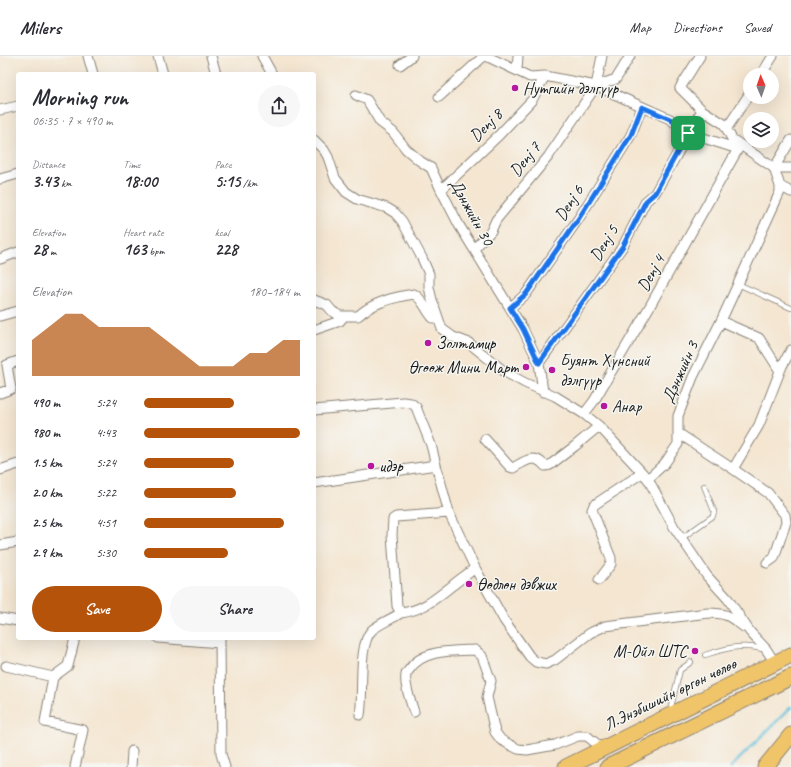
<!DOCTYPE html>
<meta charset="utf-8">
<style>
:root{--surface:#fff;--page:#f7f7f7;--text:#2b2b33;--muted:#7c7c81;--line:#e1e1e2;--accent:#b45309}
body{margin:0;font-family:Caveat,sans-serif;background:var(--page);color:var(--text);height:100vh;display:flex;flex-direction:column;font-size:15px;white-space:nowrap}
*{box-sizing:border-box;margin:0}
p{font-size:13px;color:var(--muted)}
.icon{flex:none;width:22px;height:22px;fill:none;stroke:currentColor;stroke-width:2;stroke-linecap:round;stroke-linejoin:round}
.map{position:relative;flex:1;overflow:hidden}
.drawer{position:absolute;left:16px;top:16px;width:300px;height:568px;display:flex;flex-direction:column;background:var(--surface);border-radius:4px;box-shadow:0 4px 16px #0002}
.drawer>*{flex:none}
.needle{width:26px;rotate:358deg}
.tools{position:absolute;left:743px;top:12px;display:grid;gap:8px}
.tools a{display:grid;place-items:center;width:36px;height:36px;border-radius:50%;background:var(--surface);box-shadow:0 4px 16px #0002;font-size:20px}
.pin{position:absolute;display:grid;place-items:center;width:34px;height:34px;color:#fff;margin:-17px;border-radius:8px;box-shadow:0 2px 6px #0006}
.round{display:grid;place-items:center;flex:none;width:42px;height:42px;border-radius:21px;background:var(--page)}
.summary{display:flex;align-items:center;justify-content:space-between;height:68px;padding:0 16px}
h1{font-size:22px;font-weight:700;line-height:30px}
.figures{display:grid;grid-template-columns:repeat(3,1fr);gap:6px;height:68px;padding:4px 16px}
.figures div{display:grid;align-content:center}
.figures b{font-size:17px;font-weight:700}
.figures small{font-size:11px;font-weight:400}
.figures p{font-size:11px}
.chart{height:112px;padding:8px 16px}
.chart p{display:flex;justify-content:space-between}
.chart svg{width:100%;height:72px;margin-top:4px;fill:var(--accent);opacity:.7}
.button{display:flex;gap:8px;margin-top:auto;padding:8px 16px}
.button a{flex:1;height:46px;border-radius:24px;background:var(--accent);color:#fff;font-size:16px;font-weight:700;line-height:46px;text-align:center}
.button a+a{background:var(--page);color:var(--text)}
ul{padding:0 16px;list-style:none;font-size:13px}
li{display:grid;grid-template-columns:64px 48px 1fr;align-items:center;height:30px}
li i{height:10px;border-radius:5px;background:var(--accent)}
header{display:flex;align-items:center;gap:24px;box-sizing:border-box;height:56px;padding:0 20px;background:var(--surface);border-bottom:1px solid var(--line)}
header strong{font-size:19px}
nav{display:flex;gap:22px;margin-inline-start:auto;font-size:14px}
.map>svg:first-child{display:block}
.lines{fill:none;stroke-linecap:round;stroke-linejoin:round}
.stream{stroke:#5dc0dc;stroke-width:2.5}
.lane-casing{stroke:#888176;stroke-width:6}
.street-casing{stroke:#888176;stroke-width:11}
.primary-casing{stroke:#888176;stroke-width:17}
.lane{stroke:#fff;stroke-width:4.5}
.street{stroke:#fff;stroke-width:9}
.primary{stroke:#f0c469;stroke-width:15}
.route-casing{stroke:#fff;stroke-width:8}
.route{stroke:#1a73e8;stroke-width:5}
.poi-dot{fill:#b5179e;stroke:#f6f6f2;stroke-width:1.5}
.labels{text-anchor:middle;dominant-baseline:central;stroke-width:3;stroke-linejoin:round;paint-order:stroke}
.poi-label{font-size:17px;fill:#1c1c1c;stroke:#f6f6f2;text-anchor:start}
.street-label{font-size:17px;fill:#1c1c1c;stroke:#f6f6f2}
</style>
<header>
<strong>Milers</strong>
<nav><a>Map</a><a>Directions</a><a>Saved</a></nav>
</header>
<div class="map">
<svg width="791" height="711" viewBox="0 0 791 711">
<rect width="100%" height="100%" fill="#f6f6f2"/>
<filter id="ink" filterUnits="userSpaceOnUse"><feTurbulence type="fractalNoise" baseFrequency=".025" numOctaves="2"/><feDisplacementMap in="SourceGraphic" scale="8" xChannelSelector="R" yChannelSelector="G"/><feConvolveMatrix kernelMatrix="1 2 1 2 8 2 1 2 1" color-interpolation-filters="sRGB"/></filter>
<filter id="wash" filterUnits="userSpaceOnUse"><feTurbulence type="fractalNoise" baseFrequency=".012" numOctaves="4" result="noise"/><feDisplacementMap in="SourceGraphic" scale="16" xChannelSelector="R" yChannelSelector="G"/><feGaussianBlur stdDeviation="0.9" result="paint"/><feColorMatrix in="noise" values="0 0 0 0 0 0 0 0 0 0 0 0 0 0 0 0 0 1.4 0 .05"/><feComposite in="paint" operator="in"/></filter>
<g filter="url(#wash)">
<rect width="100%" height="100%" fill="#f4e6d1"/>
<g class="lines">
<!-- stream -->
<path class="stream" d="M731,711L791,651"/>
</g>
</g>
<g filter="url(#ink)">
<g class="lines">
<defs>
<path id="lane" d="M738,228L791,252
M682,482L713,460L714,455L704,430
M705,599C726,592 741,588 763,593
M670,655L680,614L691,606"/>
<path id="street" d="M88,0L93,18
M158,0L163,18
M211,0L216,18
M262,0L272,18
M486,0L530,21L545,20L596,30L670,63L688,77L738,93
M700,0L680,32L702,54L724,68L732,83L774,112L780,130V136L721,265L693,321L678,360V388L665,407L648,423L674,471L707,520L728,543L750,576L766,593L775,607
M400,9L412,0
M517,14L518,0
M761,19L773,0
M596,30L616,23L630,0
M356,39L367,44L380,66L393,76L406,93L420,105L431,112L441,134L459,169L523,273L539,307
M439,41L484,0
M0,54L18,50
M727,72L750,37
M314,84L324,94L328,101L335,122L346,136L357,143L387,152L395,157L402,165L422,202L429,218V231L432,244L442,273L453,281L469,287L505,316L525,327L555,340L584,358L599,370L648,423
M791,84L774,112H791
M0,123L18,118
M780,130L791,136
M441,134L499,79L532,44L545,20
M474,193L491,175L496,164L548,101L596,30L602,0
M0,203L18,196
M314,244L327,249L332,255L340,260H358C373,246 394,241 414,238C423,243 426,255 433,262H438
M510,252L526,238L579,162L631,79L642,51
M0,260L18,255
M721,265L759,282L780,315
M314,274L340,265L344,260
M543,336L539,307L623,190L646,145L655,137L702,54
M0,337L11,333L7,309L18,305
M314,354L403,346L411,347L416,351L431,389L436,409
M584,358L594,345L650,250L738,93L742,90
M678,377L733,413L759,369L782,310L791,294
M485,383L510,411L513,412C525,405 534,397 545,410L550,409L575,390L599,370
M733,413L768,437L785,459L786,466L774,502L767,507
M0,414L18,408
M314,427L436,409L449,457L475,512L504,564L530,601L536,606L546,608L555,604L590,577L605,570L708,557C727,557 729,560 744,571
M449,457L396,461L393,463L392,479L397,550L401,557C424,554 436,542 453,529C460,523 468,518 475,512
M0,489L18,486
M599,524L611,508V502L592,454L594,449L642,417
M0,562L18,565
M158,582L220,587
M220,582L221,698L225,711
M6,610L53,621
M414,656C411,646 404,629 406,619C406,618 408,615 409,614C422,593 454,595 475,594L482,600L491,625L487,641L495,676L501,684L518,693L527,694L555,689L578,680H587L603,693
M360,659C364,639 357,589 372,574C379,568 393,562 401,557
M75,711L83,674L45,666L53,621L68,610L75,582
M131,711L132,695"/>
<path id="primary" d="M566,711L791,599
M608,711L791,621
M765,711L791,679"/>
</defs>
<!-- lane casing -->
<use href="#lane" class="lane-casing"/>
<!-- street casing -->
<use href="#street" class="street-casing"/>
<!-- primary casing -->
<use href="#primary" class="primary-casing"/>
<!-- lane -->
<use href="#lane" class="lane"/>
<!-- street -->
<use href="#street" class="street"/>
<!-- primary -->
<use href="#primary" class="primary"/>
</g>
</g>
<g class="lines" filter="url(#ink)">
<defs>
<path id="route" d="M642,51L670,63L688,77L655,137L646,145L623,190L539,307L523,273L510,252L526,238L579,162L631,79Z"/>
</defs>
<!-- route casing -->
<use href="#route" class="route-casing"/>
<!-- route -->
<use href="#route" class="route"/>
</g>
<!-- markers -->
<g class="poi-dot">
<circle cx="515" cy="32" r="4"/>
<circle cx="428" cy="287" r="4"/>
<circle cx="526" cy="311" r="4"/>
<circle cx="552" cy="314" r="4"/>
<circle cx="604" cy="350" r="4"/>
<circle cx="371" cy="410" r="4"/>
<circle cx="469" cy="528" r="4"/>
<circle cx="695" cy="595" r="4"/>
</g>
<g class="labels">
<!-- poi labels -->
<g class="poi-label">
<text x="523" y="32">Нутгийн дэлгүүр</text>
<text x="436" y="287">Золтамир</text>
<text x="560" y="304">Буянт Хүнсний<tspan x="560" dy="20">дэлгүүр</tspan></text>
<text x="518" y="311" text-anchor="end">Өгөөж Мини Март</text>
<text x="612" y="350">Анар</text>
<text x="379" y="410">идэр</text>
<text x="477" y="528">Өөдлөн дэвжих</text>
<text x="687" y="595" text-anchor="end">М-Ойл ШТС</text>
</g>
<!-- street labels -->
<g class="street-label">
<text transform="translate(486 69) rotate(-45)">Denj 8</text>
<text transform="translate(525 103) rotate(-51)">Denj 7</text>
<text transform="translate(569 147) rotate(-57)">Denj 6</text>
<text transform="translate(472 156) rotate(61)">Дэнжийн 30</text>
<text transform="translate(604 187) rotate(-58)">Denj 5</text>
<text transform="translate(651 217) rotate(-61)">Denj 4</text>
<text transform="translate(680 316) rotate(-66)">Дэнжийн 3</text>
<text transform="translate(670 638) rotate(-26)">Л.Энэбишийн өргөн чөлөө</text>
</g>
</g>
</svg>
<div class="tools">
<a><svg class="needle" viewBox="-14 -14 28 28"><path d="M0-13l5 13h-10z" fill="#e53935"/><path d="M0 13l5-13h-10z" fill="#7c7c81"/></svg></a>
<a><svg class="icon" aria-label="layers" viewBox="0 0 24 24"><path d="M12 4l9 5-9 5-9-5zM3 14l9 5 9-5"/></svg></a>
</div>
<div class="pin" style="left:688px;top:77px;background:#1e9e55"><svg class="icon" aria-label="arrive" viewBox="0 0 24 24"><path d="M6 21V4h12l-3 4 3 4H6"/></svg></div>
<section class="drawer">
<div class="summary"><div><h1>Morning run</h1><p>06:35 · 7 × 490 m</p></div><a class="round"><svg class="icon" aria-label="share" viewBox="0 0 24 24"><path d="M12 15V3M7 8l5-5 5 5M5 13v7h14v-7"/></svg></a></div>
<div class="figures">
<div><p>Distance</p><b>3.43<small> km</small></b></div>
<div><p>Time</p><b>18:00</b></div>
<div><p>Pace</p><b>5:15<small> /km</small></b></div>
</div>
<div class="figures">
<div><p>Elevation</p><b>28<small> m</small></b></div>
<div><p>Heart rate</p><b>163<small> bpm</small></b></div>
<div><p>kcal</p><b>228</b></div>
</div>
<div class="chart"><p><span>Elevation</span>180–184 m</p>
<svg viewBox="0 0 160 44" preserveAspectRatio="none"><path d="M0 44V22L10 14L20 6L30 6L40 14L50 14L60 14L70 14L80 22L90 30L100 38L110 38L120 38L130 30L140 30L150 22L160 22V44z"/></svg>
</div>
<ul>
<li><b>490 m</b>5:24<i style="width:58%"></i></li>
<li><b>980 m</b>4:43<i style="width:100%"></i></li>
<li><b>1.5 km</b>5:24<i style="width:58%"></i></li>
<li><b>2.0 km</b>5:22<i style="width:59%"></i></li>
<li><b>2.5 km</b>4:51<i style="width:90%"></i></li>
<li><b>2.9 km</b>5:30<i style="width:54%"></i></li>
</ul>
<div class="button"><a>Save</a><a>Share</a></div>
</section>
</div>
